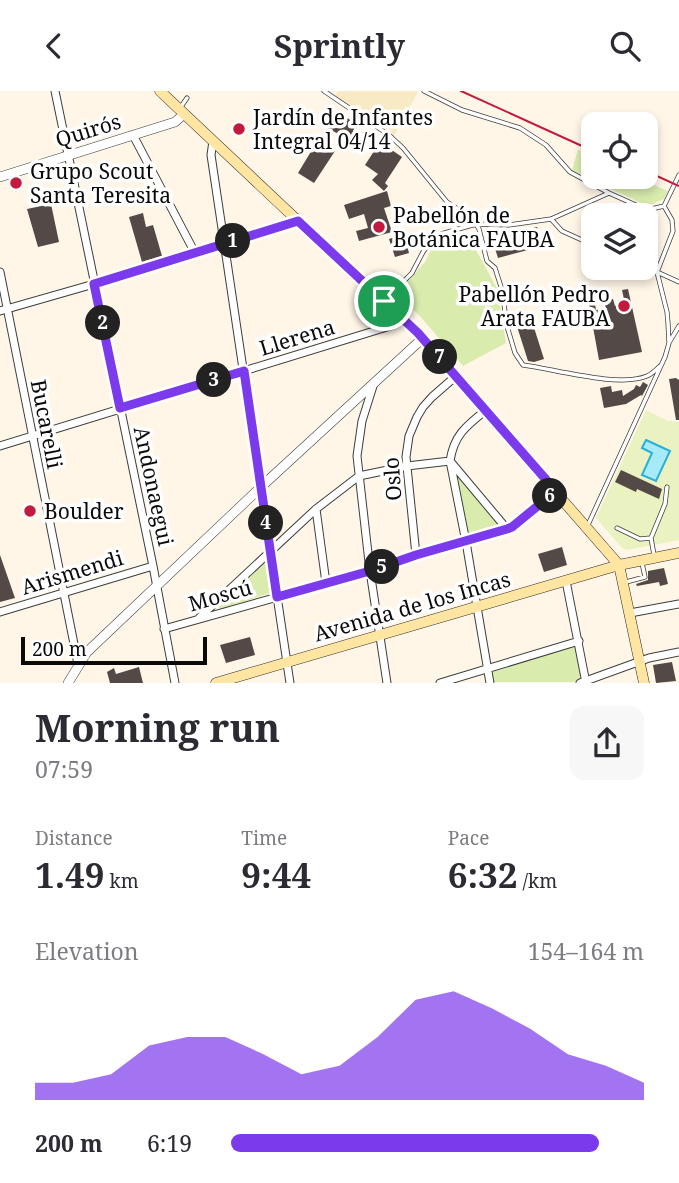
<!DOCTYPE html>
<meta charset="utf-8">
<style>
:root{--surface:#fff;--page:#f7f7f7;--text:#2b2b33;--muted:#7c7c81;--accent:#7c3aed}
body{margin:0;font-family:"Noto Serif",serif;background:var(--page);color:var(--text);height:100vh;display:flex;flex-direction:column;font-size:26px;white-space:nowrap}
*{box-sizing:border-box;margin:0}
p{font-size:23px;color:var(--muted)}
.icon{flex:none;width:38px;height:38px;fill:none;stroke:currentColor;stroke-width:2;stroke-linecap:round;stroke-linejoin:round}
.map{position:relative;height:592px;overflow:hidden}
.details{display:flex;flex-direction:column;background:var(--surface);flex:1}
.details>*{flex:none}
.fabs{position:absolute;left:581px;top:21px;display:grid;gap:14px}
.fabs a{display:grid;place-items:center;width:77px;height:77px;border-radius:14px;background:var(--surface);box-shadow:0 4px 10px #0003;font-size:35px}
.scale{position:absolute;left:21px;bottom:18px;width:186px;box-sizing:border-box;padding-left:7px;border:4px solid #0a0a0a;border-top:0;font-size:19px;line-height:24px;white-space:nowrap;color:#0a0a0a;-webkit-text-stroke:5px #fff;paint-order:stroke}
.pin{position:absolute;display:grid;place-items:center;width:60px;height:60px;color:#fff;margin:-30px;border:4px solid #fff;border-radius:50%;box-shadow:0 2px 7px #0007}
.km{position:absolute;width:35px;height:35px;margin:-18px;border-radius:50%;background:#222;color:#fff;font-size:19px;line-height:35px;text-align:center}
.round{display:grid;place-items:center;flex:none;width:74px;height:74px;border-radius:14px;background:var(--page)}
.overview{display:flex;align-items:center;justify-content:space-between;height:119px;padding:0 35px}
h1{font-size:38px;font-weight:700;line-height:52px}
.stats{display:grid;grid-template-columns:repeat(3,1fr);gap:10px;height:119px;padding:7px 35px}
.stats div{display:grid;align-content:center}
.stats b{font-size:35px;font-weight:700}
.stats small{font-size:19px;font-weight:400}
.stats p{font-size:19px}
.chart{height:196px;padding:14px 35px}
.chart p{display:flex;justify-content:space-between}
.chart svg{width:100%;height:126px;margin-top:7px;fill:var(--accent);opacity:.7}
ul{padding:0 35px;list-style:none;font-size:23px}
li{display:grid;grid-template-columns:112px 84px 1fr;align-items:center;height:52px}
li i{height:18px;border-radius:9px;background:var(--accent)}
header{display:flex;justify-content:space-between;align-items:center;height:91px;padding:0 35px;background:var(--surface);font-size:32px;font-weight:700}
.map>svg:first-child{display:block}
.farmland{fill:#f7eac5}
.green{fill:#d9ecae}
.pitch{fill:#eaf2c1}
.water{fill:#a7eafb;stroke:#28b0d8;stroke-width:2}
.building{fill:#534946}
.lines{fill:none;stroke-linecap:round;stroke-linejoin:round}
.service-casing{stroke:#3d3d3d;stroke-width:5}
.pedestrian-casing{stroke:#3d3d3d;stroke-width:7}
.minor-casing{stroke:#3d3d3d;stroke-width:9}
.tertiary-casing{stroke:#3d3d3d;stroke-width:10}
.secondary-casing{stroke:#2c2c2c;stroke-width:11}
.service{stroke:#fff;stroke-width:3.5}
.pedestrian{stroke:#fff;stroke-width:5}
.minor{stroke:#fff;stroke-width:7}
.tertiary{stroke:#fff;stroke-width:9}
.secondary{stroke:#ffe5a2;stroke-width:10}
.rail{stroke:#c4193e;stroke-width:2}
.route-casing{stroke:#fff;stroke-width:14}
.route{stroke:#7c3aed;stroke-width:9}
.poi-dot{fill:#c4193e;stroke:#fff;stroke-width:2.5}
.labels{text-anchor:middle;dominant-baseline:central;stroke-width:7;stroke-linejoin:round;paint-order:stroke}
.poi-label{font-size:21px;fill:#0a0a0a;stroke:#fff;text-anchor:start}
.street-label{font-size:21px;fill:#0a0a0a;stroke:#fff}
</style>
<header><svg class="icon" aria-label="back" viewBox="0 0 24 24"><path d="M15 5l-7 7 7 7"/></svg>Sprintly<svg class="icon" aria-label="search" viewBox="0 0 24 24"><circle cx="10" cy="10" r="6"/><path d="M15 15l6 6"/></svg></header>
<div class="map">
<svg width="679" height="592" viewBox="0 0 679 592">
<rect width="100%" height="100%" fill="#fff6e7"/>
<!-- farmland -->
<path class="farmland" d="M338,0H416L418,1L394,45L335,5Z"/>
<!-- green -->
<path class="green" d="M578,59L593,66V86H636L668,100L664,108L647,115L572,79Z
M466,141L497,197L506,252L463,275L419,224L396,204L425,171L434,153Z
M454,377L503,436L468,446Z
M266,471L270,502L219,519V515Z
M570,556L576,558L581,586L578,590L573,591H494L492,581Z"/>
<!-- pitch -->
<path class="pitch" d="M646,319L668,330L679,331V449L627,459L622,457L596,427Z"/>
<!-- water -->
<path class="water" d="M646,349L670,360L656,390L642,384L652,362L642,357Z"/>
<!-- building -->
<path class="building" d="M344,25L352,30L349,33L355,36L353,40L357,42L352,50L327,37L331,30Z
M318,49L335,60L314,92L298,82Z
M380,51L402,66L385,92L388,95L384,100L372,89L378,83L365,74Z
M387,100L391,115L384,117L392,141L359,150L356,140L368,137L364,123L349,128L344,114Z
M51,113L59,151L38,156L27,118Z
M143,122L146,136L153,134L162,165L142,171L129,126Z
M537,136L543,155L498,167L492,148Z
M404,143L409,162L395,166L389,148Z
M628,198L642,261L599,269L589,214L595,213L596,219L606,218L604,209L613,208L615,215L625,213L622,199Z
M529,221L544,268L534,271L528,270L514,226Z
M676,287L679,289V329H676L669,288Z
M643,291L648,294L642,305L641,304L626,313L604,317L600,297L611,295L612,301L622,299L623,305L634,298L636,294L640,296Z
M621,379L662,398L659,408L637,398L636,401L615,391Z
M562,456L567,474L544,481L538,463Z
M0,464L15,507L0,511Z
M664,477L668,493L660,495L659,491L637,495L636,493L648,489V480Z
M250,546L255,564L226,572L220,554Z
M672,571L676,590L656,592L653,574Z
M139,576L143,592H110L107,581L114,577L116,583Z"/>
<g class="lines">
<defs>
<path id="service" d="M324,0L389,44L403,57L447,111L470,126L476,133L479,138L487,170L495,177L503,202L506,232L515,262L523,274C554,278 619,297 647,285C652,283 656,279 660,275
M424,0L462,19L520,37L546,54L570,81L609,102L647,119L664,115
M180,17L187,7
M664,115L679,84
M551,128L562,140L593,154
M646,176L679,191
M393,201L412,182L423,161L431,150L441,143L476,133L509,134L551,128L609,102
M670,250L679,235
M587,436L665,266L669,252L668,232L667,221L657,181L673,140L672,129L664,115
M617,437L640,448L651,447
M654,464L651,447L665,413L667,396
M626,491L645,486L642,472"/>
<path id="pedestrian" d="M384,210L393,201"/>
<path id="minor" d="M55,0L153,475L175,592
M133,44L195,162
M213,50L211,64L290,592
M0,181L78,573
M0,220L94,193L298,130
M374,292L362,330L357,365L370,480L387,592
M486,319C466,335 454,344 450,370L466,451L490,592
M0,355L387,236L393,234L402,227
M316,418L326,492
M416,464L406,366L409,345L417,326L423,316L432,306L456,285
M566,490L586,592
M0,521L153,475
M630,522L679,513
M199,527L316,418L359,385L407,375L450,370L507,438
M164,538L370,480L416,464L507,438L512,436L556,400
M440,592L579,550
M580,592L649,567L679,561"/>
<path id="tertiary" d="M0,86L175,31L184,23
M68,592L87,561L262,395L423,247"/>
<path id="secondary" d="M160,0L417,242L619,474L644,592
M216,592L619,474L679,462"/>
</defs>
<!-- service casing -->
<use href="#service" class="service-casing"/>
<!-- pedestrian casing -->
<use href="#pedestrian" class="pedestrian-casing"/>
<!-- minor casing -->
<use href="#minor" class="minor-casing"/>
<!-- tertiary casing -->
<use href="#tertiary" class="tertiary-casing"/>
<!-- secondary casing -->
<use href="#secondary" class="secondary-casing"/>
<!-- service -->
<use href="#service" class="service"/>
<!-- pedestrian -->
<use href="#pedestrian" class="pedestrian"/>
<!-- minor -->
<use href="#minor" class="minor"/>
<!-- tertiary -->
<use href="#tertiary" class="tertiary"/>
<!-- secondary -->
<use href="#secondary" class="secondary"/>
<!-- rail -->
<path class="rail" d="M461,0L593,60
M646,80L679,95"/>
</g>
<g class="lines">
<defs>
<path id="route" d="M298,130L418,242L556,400L512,436L507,438L416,464L370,480L277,506L244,280L120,317L94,193Z"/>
</defs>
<!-- route casing -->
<use href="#route" class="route-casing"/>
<!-- route -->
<use href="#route" class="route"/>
</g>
<!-- markers -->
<g class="poi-dot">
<circle cx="239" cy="38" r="7"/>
<circle cx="16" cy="92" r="7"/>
<circle cx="379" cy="136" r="7"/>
<circle cx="624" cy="215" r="7"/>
<circle cx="30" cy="420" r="7"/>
</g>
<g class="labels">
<!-- poi labels -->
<g class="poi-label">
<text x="253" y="26">Jardín de Infantes<tspan x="253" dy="24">Integral 04/14</tspan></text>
<text x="30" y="80">Grupo Scout<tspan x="30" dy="24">Santa Teresita</tspan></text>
<text x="393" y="124">Pabellón de<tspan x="393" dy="24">Botánica FAUBA</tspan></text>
<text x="610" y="203" text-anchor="end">Pabellón Pedro<tspan x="610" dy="24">Arata FAUBA</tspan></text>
<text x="44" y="420">Boulder</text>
</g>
<!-- street labels -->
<g class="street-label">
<text transform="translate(88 39) rotate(-17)">Quirós</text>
<text transform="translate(297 246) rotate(-17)">Llerena</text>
<text transform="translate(47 333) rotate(79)">Bucarelli</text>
<text transform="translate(392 388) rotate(-94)">Oslo</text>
<text transform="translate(154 395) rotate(78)">Andonaegui</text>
<text transform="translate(72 481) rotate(-17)">Arismendi</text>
<text transform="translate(220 504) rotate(-16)">Moscú</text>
<text transform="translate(412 515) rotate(-16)">Avenida de los Incas</text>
</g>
</g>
</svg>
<div class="fabs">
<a><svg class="icon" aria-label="locate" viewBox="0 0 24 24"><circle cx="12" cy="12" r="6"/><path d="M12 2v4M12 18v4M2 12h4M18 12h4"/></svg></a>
<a><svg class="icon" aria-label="layers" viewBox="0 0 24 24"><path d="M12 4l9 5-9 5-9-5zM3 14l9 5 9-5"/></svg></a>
</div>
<div class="scale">200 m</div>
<div class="pin" style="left:384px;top:210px;background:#1e9e55"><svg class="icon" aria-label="arrive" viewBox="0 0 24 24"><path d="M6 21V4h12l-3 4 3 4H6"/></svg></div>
<b class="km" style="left:233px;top:150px">1</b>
<b class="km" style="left:103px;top:232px">2</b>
<b class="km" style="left:214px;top:289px">3</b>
<b class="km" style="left:266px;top:432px">4</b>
<b class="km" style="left:382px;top:476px">5</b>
<b class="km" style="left:550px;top:405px">6</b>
<b class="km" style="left:440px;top:266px">7</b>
</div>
<section class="details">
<div class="overview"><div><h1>Morning run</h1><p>07:59</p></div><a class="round"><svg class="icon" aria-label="share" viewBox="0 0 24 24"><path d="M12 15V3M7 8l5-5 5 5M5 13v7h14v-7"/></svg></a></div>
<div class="stats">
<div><p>Distance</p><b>1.49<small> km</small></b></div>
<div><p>Time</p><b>9:44</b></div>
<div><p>Pace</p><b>6:32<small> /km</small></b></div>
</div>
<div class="chart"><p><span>Elevation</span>154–164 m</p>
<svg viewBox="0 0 160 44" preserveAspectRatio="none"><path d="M0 44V38L10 38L20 35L30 25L40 22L50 22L60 28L70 35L80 32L90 22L100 9L110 6L120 12L130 19L140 28L150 32L160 38V44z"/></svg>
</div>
<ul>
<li><b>200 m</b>6:19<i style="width:89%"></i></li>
</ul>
</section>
